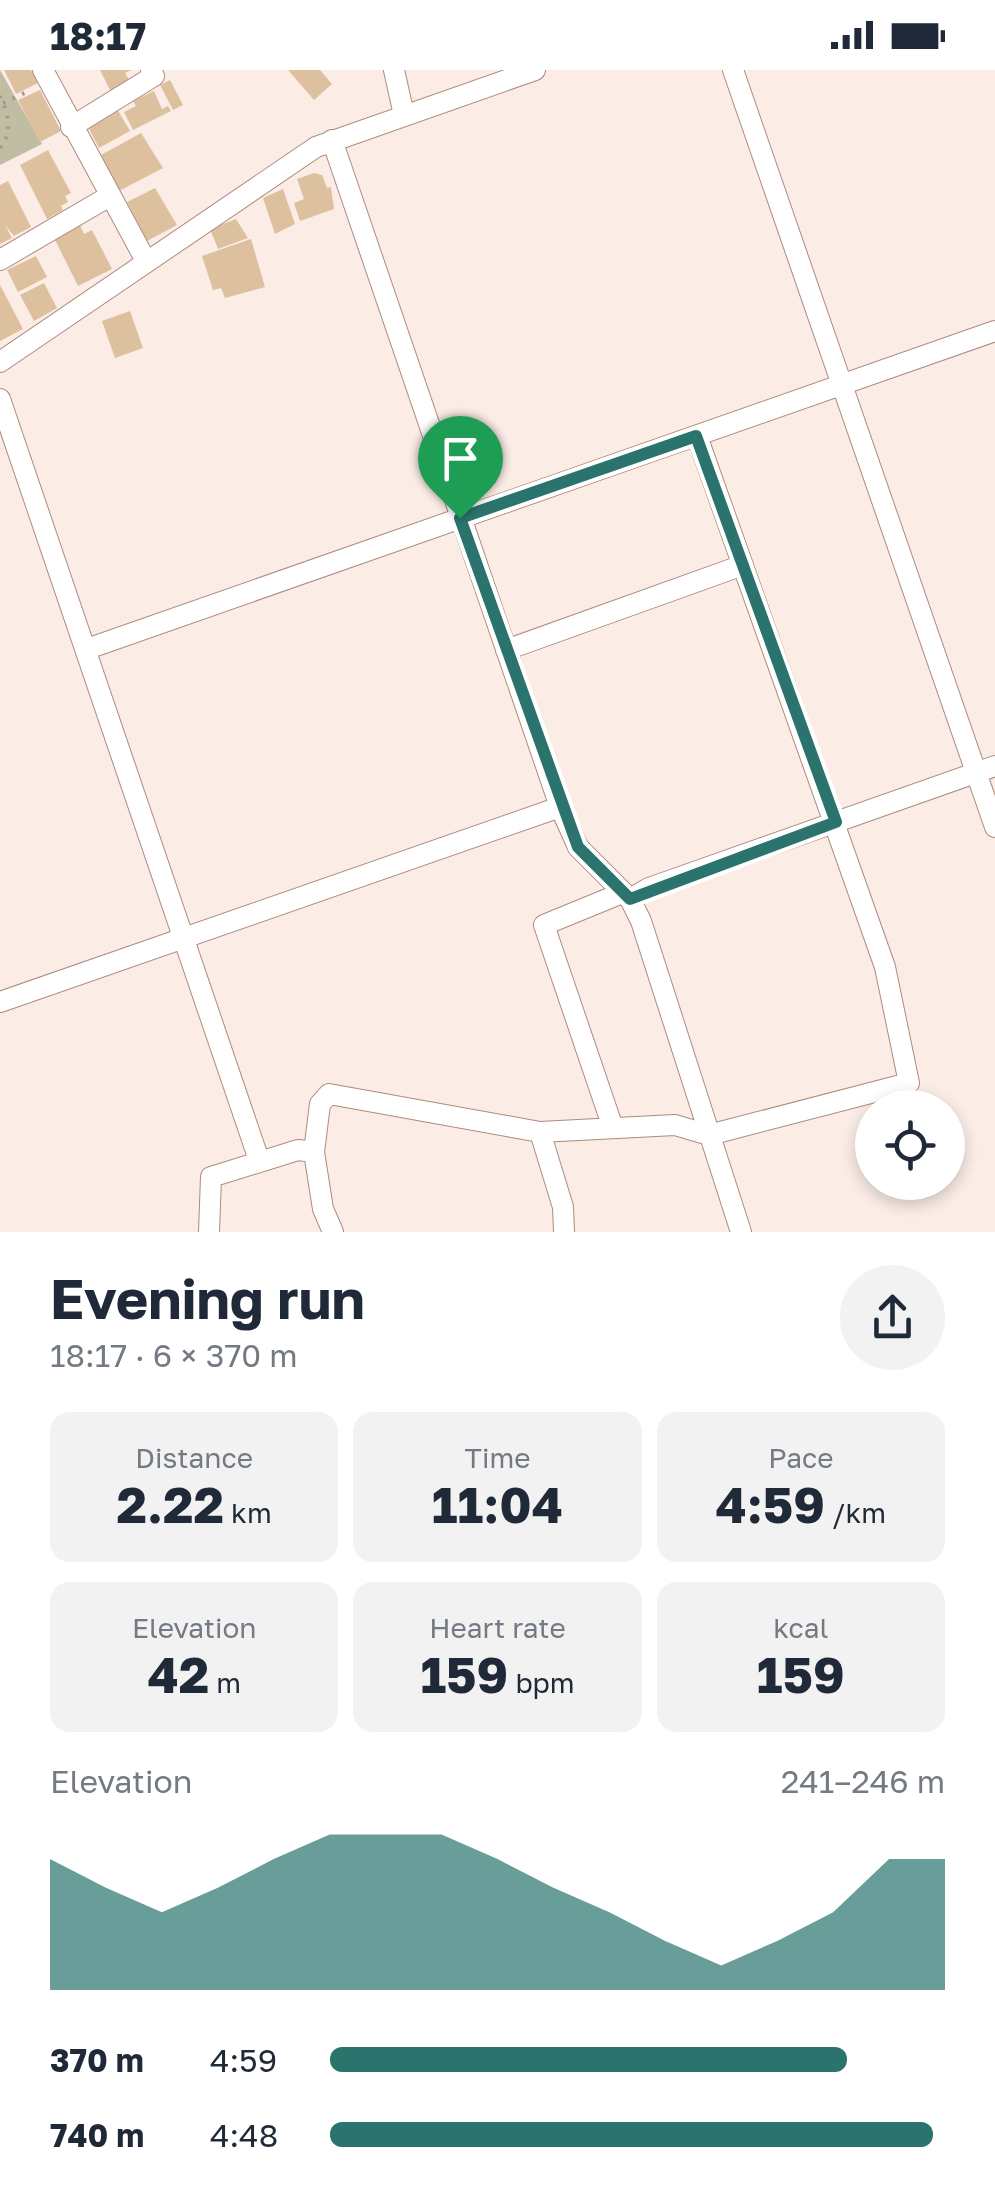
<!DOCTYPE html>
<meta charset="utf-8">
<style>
:root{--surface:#fff;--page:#f2f2f3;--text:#1f2937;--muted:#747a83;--accent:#2b746e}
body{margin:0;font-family:"Golos Text",sans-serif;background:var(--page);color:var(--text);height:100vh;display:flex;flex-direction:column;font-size:38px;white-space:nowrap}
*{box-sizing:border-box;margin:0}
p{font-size:32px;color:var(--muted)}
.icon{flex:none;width:55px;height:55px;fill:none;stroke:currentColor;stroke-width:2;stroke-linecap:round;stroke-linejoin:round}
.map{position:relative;height:1162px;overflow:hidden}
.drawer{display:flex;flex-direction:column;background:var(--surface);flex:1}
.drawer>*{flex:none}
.tools{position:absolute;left:855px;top:1020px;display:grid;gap:20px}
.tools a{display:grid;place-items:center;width:110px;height:110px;border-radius:50%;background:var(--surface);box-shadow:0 5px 15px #0003;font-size:50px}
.pin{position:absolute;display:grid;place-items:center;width:85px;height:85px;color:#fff;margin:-102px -42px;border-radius:50% 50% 50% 0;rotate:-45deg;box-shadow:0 0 10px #0007}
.pin .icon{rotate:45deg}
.round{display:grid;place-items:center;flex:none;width:105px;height:105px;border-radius:52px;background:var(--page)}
.overview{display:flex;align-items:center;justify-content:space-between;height:170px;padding:0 50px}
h1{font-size:55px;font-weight:700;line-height:75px}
.metrics{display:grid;grid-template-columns:repeat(3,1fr);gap:15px;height:170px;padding:10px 50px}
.metrics div{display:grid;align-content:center;border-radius:20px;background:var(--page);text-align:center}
.metrics b{font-size:50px;font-weight:700}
.metrics small{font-size:28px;font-weight:400}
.metrics p{font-size:28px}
.chart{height:280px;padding:20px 50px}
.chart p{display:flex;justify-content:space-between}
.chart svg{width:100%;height:180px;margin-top:10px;fill:var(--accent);opacity:.7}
ul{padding:0 50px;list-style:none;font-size:32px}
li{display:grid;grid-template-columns:160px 120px 1fr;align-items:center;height:75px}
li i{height:25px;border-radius:12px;background:var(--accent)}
.status{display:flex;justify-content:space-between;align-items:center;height:70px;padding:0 50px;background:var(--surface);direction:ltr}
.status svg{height:28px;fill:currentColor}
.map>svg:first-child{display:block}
.green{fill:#c1bda2}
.building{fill:#ddc19f}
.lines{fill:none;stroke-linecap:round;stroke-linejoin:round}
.street-casing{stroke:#ae8b7d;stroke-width:22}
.path{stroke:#a69791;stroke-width:4;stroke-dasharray:2.5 8;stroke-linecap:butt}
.street{stroke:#fff;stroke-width:20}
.route-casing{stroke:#fff;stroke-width:20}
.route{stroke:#2b746e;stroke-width:12}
</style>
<div class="status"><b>18:17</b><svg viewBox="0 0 49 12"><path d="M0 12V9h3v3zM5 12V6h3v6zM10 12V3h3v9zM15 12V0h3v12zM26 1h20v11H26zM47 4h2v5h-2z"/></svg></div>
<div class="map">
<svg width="995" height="1162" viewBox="0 0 995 1162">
<rect width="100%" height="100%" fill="#fbece6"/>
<!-- green -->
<path class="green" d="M0,0L42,74L0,95Z"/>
<!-- building -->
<path class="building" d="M4,0H31L38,13L16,24Z
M100,0H131L125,3L130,12L111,22Z
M288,0H320L332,14L314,30Z
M170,10L183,35L173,40L160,15Z
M40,20L61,61L40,72L18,30Z
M154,21L162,39L168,36L171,41L133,60L124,42L136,36L133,31Z
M117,39L130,61L99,78L87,55Z
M141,63L163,98L119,121L101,85Z
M48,80L71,123L65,126L68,132L61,136L63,140L47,149L20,95Z
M314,103L322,105L327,118L331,117L334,139L300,151L294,133L304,129L297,109Z
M8,111L31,157L14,166L5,155L12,168L0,174V115Z
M155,118L177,155L147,171L127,132Z
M283,119L295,154L275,164L263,128Z
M236,149L248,168L218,179L210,159Z
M80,155L84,164L92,160L112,199L78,216L54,168Z
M251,169L265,217L225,228L221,218L213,220L202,186Z
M36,186L47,207L18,222L7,200Z
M44,213L57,238L34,251L20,225Z
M0,215L23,259L0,271Z
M130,241L143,278L115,288L102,251Z"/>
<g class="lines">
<defs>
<path id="street" d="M43,0L146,191
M394,0L404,45
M733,0L995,757
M71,57L154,6L151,0
M332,70L560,737L578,777L630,829L641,851L741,1162
M0,190L108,127
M0,292L316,77L535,0
M0,329L259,1090
M87,579L995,261
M506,580L743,495
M630,829L649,818L995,696
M0,932L560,737
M613,1058L544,855L622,823
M540,1062L563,1137L564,1162
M314,1082L323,1139L333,1162
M209,1162L211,1107L298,1080L314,1082L320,1034L329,1024L540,1062L675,1055L709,1065L909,1013L885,897L697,366"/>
</defs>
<!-- street casing -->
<use href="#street" class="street-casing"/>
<!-- path -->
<path class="path" d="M0,26C8,43 13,63 0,78
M3,33L31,20"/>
<!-- street -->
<use href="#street" class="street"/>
</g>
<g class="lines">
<defs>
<path id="route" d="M696,366L836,752L630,829L578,777L460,448Z"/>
</defs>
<!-- route casing -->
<use href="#route" class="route-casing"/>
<!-- route -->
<use href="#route" class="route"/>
</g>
</svg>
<div class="tools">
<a><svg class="icon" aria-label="locate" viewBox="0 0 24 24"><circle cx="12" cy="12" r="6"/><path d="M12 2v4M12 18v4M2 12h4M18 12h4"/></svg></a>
</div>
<div class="pin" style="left:460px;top:448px;background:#1e9e55"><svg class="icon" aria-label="arrive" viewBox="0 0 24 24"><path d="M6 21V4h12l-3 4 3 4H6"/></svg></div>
</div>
<section class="drawer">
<div class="overview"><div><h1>Evening run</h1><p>18:17 · 6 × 370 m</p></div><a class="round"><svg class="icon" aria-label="share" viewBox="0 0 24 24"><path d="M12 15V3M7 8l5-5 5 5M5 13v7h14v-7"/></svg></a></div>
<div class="metrics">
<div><p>Distance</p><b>2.22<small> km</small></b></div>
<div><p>Time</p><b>11:04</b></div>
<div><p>Pace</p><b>4:59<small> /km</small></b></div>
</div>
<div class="metrics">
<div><p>Elevation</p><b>42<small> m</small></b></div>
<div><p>Heart rate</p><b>159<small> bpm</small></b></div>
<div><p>kcal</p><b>159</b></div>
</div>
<div class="chart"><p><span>Elevation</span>241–246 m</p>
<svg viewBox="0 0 160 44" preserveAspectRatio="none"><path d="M0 44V12L10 19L20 25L30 19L40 12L50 6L60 6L70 6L80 12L90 19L100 25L110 32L120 38L130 32L140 25L150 12L160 12V44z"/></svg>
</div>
<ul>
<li><b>370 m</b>4:59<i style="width:84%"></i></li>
<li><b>740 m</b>4:48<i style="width:98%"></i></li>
</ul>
</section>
